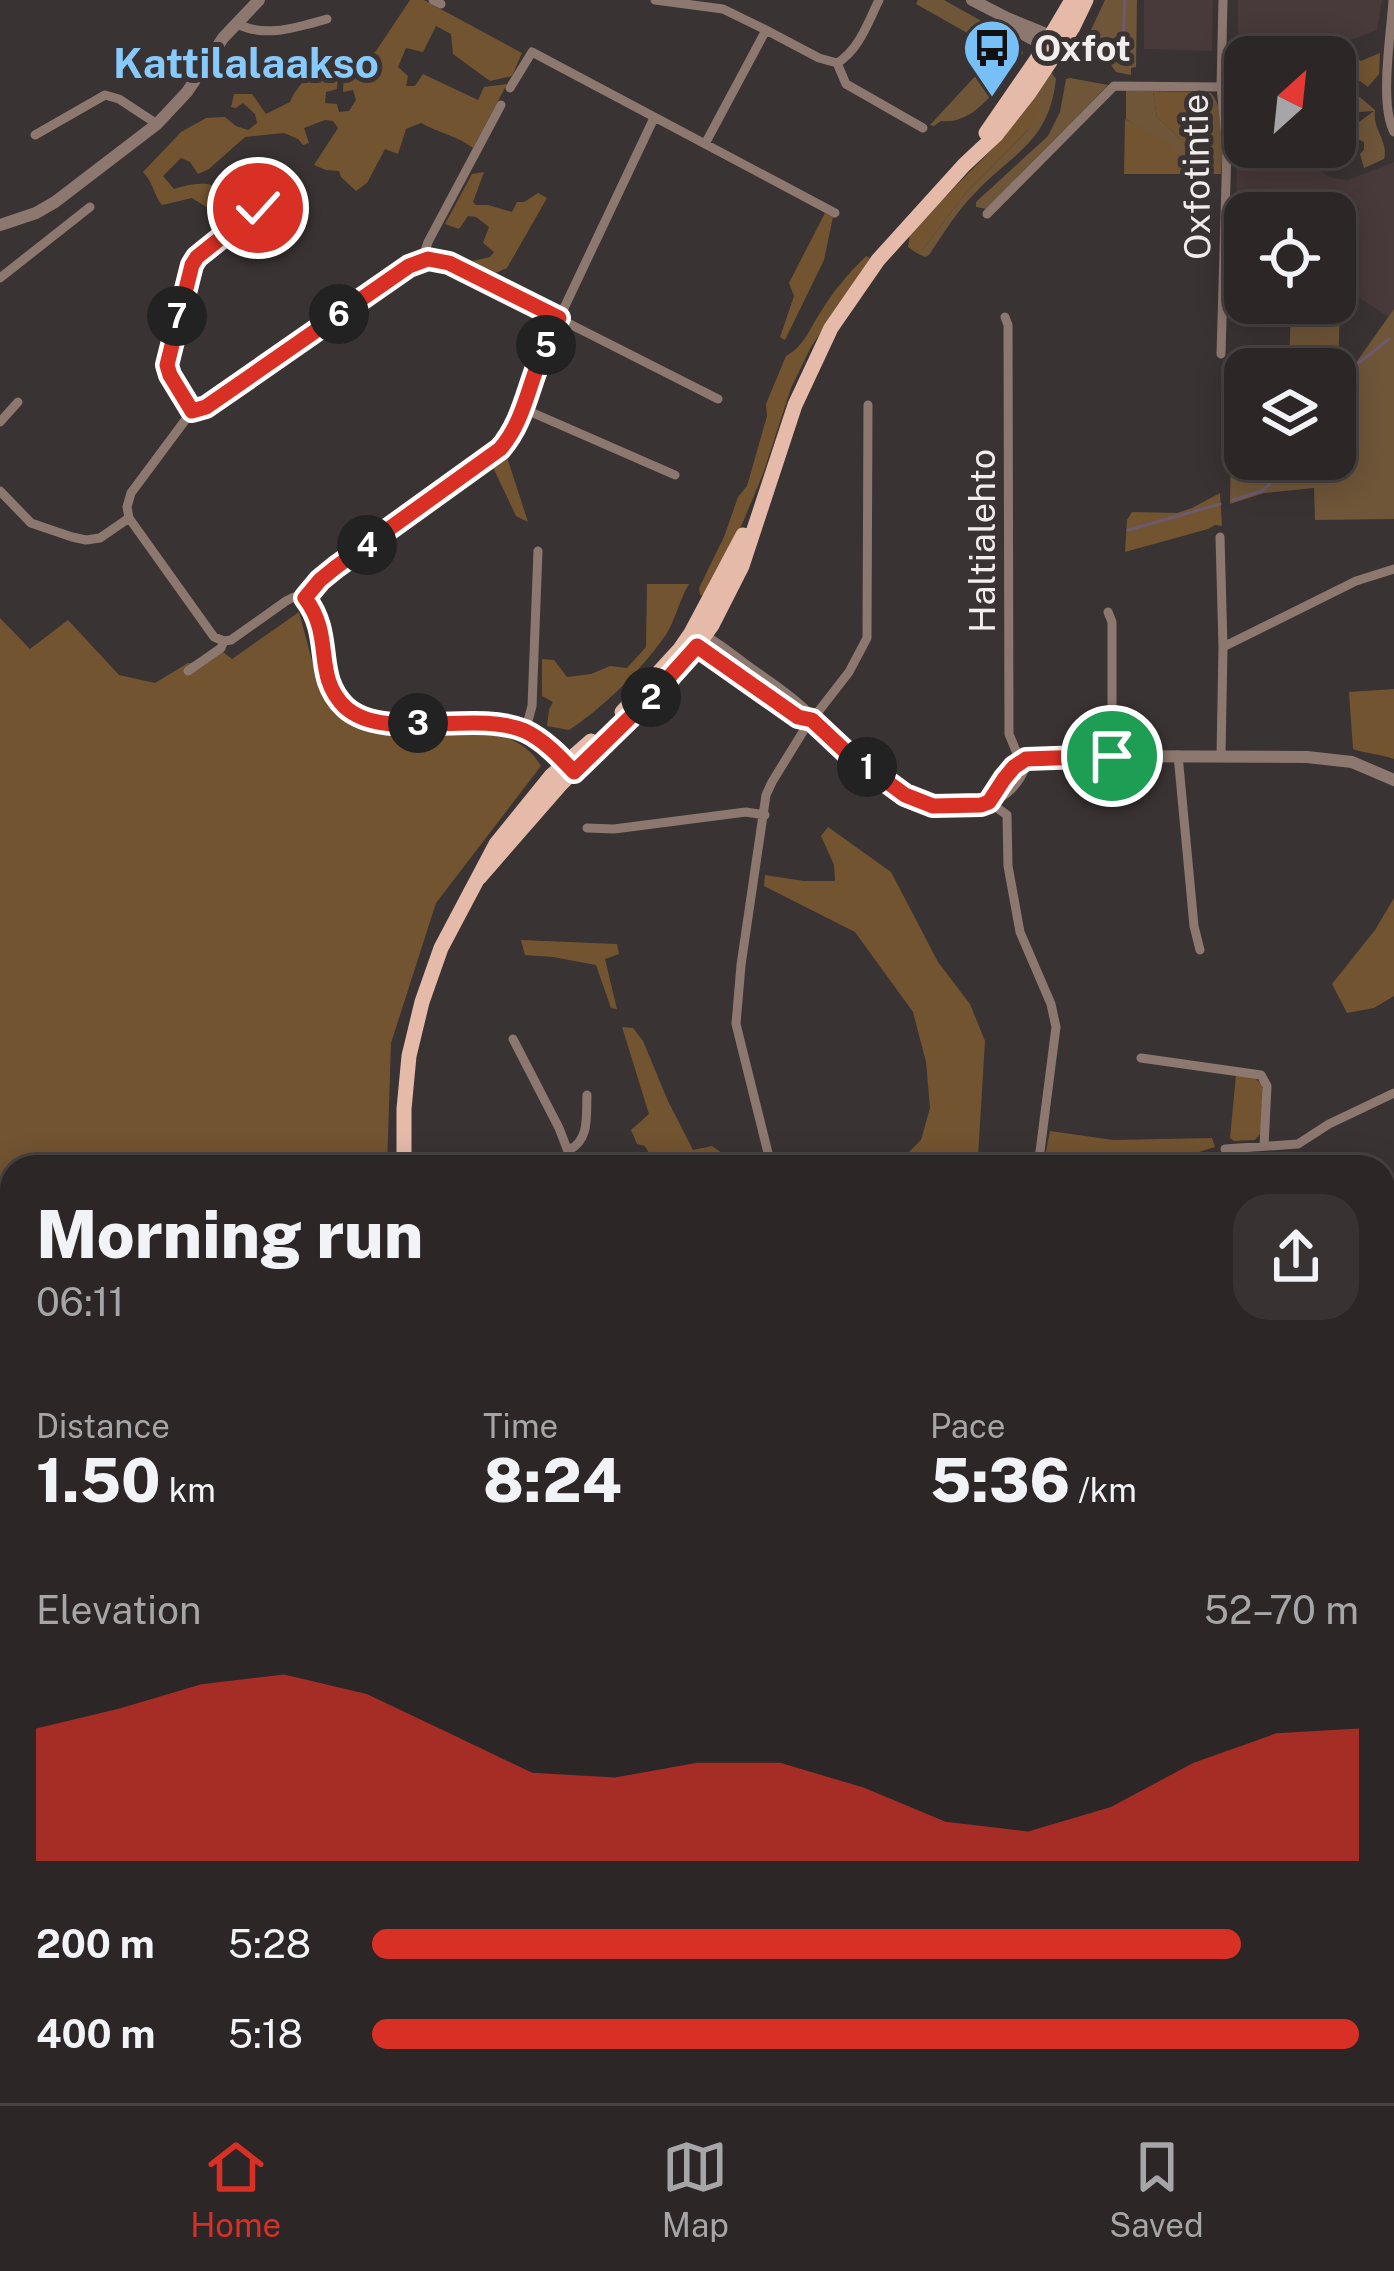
<!DOCTYPE html>
<meta charset="utf-8">
<style>
:root{--surface:#2c2626;--page:#383232;--text:#f1f3f6;--muted:#a6a5a7;--line:#484343;--accent:#d93025}
body{margin:0;font-family:"Public Sans",sans-serif;background:var(--page);color:var(--text);height:100vh;display:flex;flex-direction:column;font-size:45px;white-space:nowrap}
*{box-sizing:border-box;margin:0}
p{font-size:39px;color:var(--muted)}
.icon{flex:none;width:66px;height:66px;fill:none;stroke:currentColor;stroke-width:2;stroke-linecap:round;stroke-linejoin:round}
.map{position:relative;flex:1;overflow:hidden}
.side{position:absolute;left:0px;top:1155px;width:1395px;height:948px;display:flex;flex-direction:column;background:var(--surface);border-radius:36px 36px 0 0;box-shadow:0 6px 30px #0003,0 0 0 3px var(--line)}
.side>*{flex:none}
.needle{width:78px;rotate:27deg}
.tools{position:absolute;left:1224px;top:36px;display:grid;gap:24px}
.tools a{display:grid;place-items:center;width:132px;height:132px;border-radius:24px;background:var(--surface);box-shadow:0 6px 30px #0003,0 0 0 3px var(--line);font-size:60px}
.pin{position:absolute;display:grid;place-items:center;width:102px;height:102px;color:#fff;margin:-51px;border:6px solid #fff;border-radius:50%;box-shadow:0 3px 12px #0007}
.km{position:absolute;width:60px;height:60px;margin:-30px;border-radius:50%;background:#222;color:#fff;font-size:33px;line-height:60px;text-align:center}
.round{display:grid;place-items:center;flex:none;width:126px;height:126px;border-radius:36px;background:var(--page)}
.headline{display:flex;align-items:center;justify-content:space-between;height:204px;padding:0 36px}
h1{font-size:66px;font-weight:800;line-height:90px}
.figures{display:grid;grid-template-columns:repeat(3,1fr);gap:18px;height:204px;padding:12px 36px}
.figures div{display:grid;align-content:center}
.figures b{font-size:60px;font-weight:800}
.figures small{font-size:33px;font-weight:400}
.figures p{font-size:33px}
.chart{height:336px;padding:24px 36px}
.chart p{display:flex;justify-content:space-between}
.chart svg{width:100%;height:216px;margin-top:12px;fill:var(--accent);opacity:.7}
ul{padding:0 36px;list-style:none;font-size:39px}
li{display:grid;grid-template-columns:192px 144px 1fr;align-items:center;height:90px}
li i{height:30px;border-radius:15px;background:var(--accent)}
.menu{display:flex;justify-content:space-around;align-items:center;height:168px;border-top:3px solid var(--line);background:var(--surface);font-size:33px;color:var(--muted)}
.menu a{display:grid;justify-items:center;gap:6px}
.menu .on{color:var(--accent)}
.map>svg:first-child{display:block}
.built{fill:#48393a}
.green{fill:#6f5639}
.forest{fill:#725430}
.lines{fill:none;stroke-linecap:round;stroke-linejoin:round}
.stream{stroke:#6e5a6f;stroke-width:3}
.minor{stroke:#8d7870;stroke-width:9}
.tertiary{stroke:#8d7870;stroke-width:12}
.primary{stroke:#e5baa9;stroke-width:15}
.motorway{stroke:#f9dacd;stroke-width:16}
.primary-bridge{stroke:#e5baa9;stroke-width:15}
.route-casing{stroke:#fff;stroke-width:24}
.route{stroke:#d93025;stroke-width:15}
.labels{text-anchor:middle;dominant-baseline:central;stroke-width:10;stroke-linejoin:round;paint-order:stroke}
.poi-label{font-size:36px;font-weight:bold;fill:#f2eeee;stroke:#3a3333;text-anchor:start}
.street-label{font-size:36px;fill:#f2eeee;stroke:#3a3333}
.quarter-label{font-size:42px;font-weight:bold;fill:#87cbfe;stroke:#3a3333}
</style>
<div class="map">
<svg width="1394" height="2103" viewBox="0 0 1394 2103">
<rect width="100%" height="100%" fill="#3a3333"/>
<!-- built -->
<path class="built" d="M1144,0H1213L1212,51L1144,49Z
M1238,0H1382L1377,30L1322,51H1238Z
M1236,120H1245V147H1297L1327,176L1333,178L1348,180L1394,162V311L1389,317L1335,282V213H1245V241H1237Z
M12,1580V1672L0,1653V1587Z
M1394,1892V2103L1380,2091H1383V1904Z
M12,1990V2091H181L182,2099L187,2103H2L0,2005Z
M578,2091H748L787,2103H582L572,2099Z"/>
<!-- green -->
<path class="green" d="M918,0H944L985,23L982,28L969,34L916,4Z
M1105,0H1137L1136,67L1131,68V75L1116,72L1089,34Z
M990,26L1019,45L1023,53C1001,80 979,125 941,121L934,126L930,125L993,57L992,51L979,41Z
M1051,72L1056,79C1049,142 1014,152 975,193C957,211 943,234 929,255L925,257L915,252L923,249L966,193L1028,130L1035,96Z
M1335,76L1375,110C1372,130 1389,141 1384,159L1364,168L1360,154L1364,150V142L1348,135L1352,127L1374,111L1360,112L1335,106Z
M1070,78L1108,85L986,209L976,207V202L1048,136L1060,112L1066,79Z
M1126,90L1153,91L1157,117L1192,150L1200,142L1192,125L1191,92L1211,93C1228,113 1222,150 1221,174H1197L1189,163L1126,119Z
M1335,298H1340L1338,378H1335V369H1289L1291,303H1335Z
M1394,309V519L1315,520L1314,488L1264,493L1230,504L1232,380H1245V459H1335V381H1343Z"/>
<!-- forest -->
<path class="forest" d="M410,0H424L522,53L512,76L490,81L453,54L451,34L436,26L423,52L406,48L398,67L408,76L406,86H415L423,74L478,100L484,87L507,84L473,148C460,137 437,132 421,123L406,129L398,154L385,149L367,183L356,191L341,177L339,171L326,170L314,165L338,128L333,121L325,120L304,128L309,143L303,145L298,139L284,133L245,137L209,169L198,174L190,162L181,158L163,176L174,189C190,184 208,180 223,190L216,209L211,210L192,198L162,205C153,194 154,183 143,172L181,132L206,118L225,117L236,126L248,130L257,123L255,114L243,103L236,108L231,107L234,94H252L266,114L290,102C297,84 321,61 339,59L337,89L326,92L325,103L337,104L339,112L349,111L356,100L353,90L343,92L344,69L376,51Z
M1348,48L1357,52L1358,59L1361,61L1380,53L1379,74L1368,87L1335,63V57H1331Z
M1153,91L1191,92L1192,125L1200,143L1192,150L1157,117Z
M1035,96L1041,110L1028,130L966,193L923,249L915,252L908,247L910,233L993,148Z
M1125,119L1170,144L1197,174H1124Z
M484,172L473,202L476,205H488L512,212L517,202H524L538,193L547,198L507,268L489,276L470,269L473,261L490,257L494,252L483,243L489,227L476,217L468,216L459,229L445,224L472,174Z
M825,213L833,217L824,260L785,340L780,337L794,296L789,283Z
M866,256L870,258L811,347L791,388L763,474L735,541L705,595H700L699,588L724,537L738,497L747,486L767,416L766,404L786,356C805,346 810,327 822,310C834,290 849,273 866,256Z
M505,451L528,522L516,516L490,461Z
M1220,493L1222,526L1215,525L1208,529L1125,552L1127,520L1132,512L1177,513L1192,508Z
M647,584H689C679,600 675,622 665,636C643,668 602,709 569,730L547,726L549,710L553,702L542,696V659L554,660L567,677L591,674L610,666L627,668L646,647Z
M299,612L319,687L338,714L372,732L494,733C514,739 530,747 541,766L436,903L391,1043L387,1167H12V1560L0,1563V618L30,649L68,620L119,675L155,683L188,663H205L223,652L232,659Z
M1394,689V759C1380,754 1367,754 1353,749L1349,692Z
M828,827L891,872L938,962L970,1004L985,1041L978,1157L973,1167H883L902,1159L921,1140L930,1108L926,1062L913,1012L855,932L764,886L765,875L804,881H835L834,865L821,836Z
M1394,898V996L1374,1008L1347,1013L1332,984L1375,930Z
M521,940L617,944L619,954L605,959L617,1009L611,1008L596,965L553,957L525,955Z
M622,1027L633,1028L643,1041L668,1101L693,1150L712,1146L726,1156L747,1154L754,1163L747,1167H645L653,1160L645,1146L637,1144L631,1130L649,1114Z
M1236,1075L1255,1078L1262,1085V1132L1255,1140L1234,1141L1230,1138Z
M1050,1131L1113,1140L1212,1138L1215,1147L1151,1167H1043Z
M1394,1764V1892L1383,1904V1765Z
M181,2091H279L293,2103H187L182,2099Z
M894,2091H1023L1020,2103H893L891,2098Z
M1192,2091H1380L1394,2103H1192Z"/>
<g class="lines">
<!-- stream -->
<path class="stream" d="M1125,0L1123,39L1128,59
M1335,394L1355,366L1389,339
M1281,472L1290,459
M1233,500L1262,491L1270,484
M1128,530L1220,504"/>
<!-- minor -->
<path class="minor" d="M433,0L441,4
M655,0L723,9L766,30
M1393,0C1391,34 1379,104 1394,132
M236,23C264,39 298,27 327,19
M837,63L846,84L923,128
M510,88L532,52L835,213
M35,135L105,95L119,99L157,124
M705,144L766,30L819,58L837,63C859,50 868,22 879,0
M266,188L258,208L192,265L167,365L192,411L131,493L127,507L129,518L214,637L224,641L231,640L286,601L294,597L305,598
M987,214L1114,86L1221,87
M428,259L425,251L428,242L501,105
M0,278L90,207
M1005,317L1008,325L1009,734L1016,751L1026,759
M1221,354L1227,148L1221,87L1223,0
M524,409L675,475
M192,411L206,407L409,266L428,259L449,263L718,399
M0,422L18,402
M0,491L31,523L72,537L86,540L100,538L129,518
M1220,537L1223,647
M305,598L320,580L335,568L483,462L509,440L524,409L538,363L654,118
M305,598C335,637 312,675 345,707C384,743 475,709 525,732C542,739 556,753 568,766
M1108,612L1112,622V756
M188,671L221,648L224,641
M525,732L532,706L538,551
M1178,755L1194,926L1200,950
M1221,755L1223,647L1356,581L1394,569
M989,802L1007,815L1008,866L1020,932L1051,1004L1056,1027L1038,1167
M587,828L614,829L746,812L765,815
M513,1039L559,1128L574,1167
M1141,1058L1261,1075L1267,1086L1264,1146
M1225,1149L1298,1144L1329,1124L1394,1093
M569,1150C590,1140 586,1115 587,1095
M770,1161L736,1024L741,965L766,795L772,782L804,730L849,672L867,638L868,405
M1383,1334L1394,1336
M1383,1674L1394,1673
M765,2091L815,2103"/>
<!-- tertiary -->
<path class="tertiary" d="M972,0L1007,18L1051,36
M1008,19L1023,34L1045,46
M0,225L36,213L55,202L157,124L187,92L223,38L259,0
M701,635C717,643 731,655 746,666C765,680 788,694 805,711C836,743 871,777 911,799C925,806 939,806 955,806C990,805 1014,797 1026,761
M694,640L697,646L798,717L812,720
M989,802C1003,772 1018,760 1050,756L1307,757L1352,762L1394,780"/>
<!-- primary -->
<path class="primary" d="M986,133L1037,59L1072,0
M622,712L680,649L691,633L743,535
M479,878L560,785L689,657L712,625L742,566L795,405L831,328L878,260L964,165L996,135L1029,93L1073,27L1086,0
M404,1167V1109L409,1056L422,1002L441,948L496,844L551,776L591,741
M1064,2091L1089,2103"/>
<!-- motorway -->
<path class="motorway" d="M0,1816L12,1819
M0,1851L12,1856
M0,1892L12,1899
M0,1915L12,1922
M301,2091L322,2103
M339,2091L366,2103
M388,2091L417,2103
M436,2091L469,2103
M510,2091L538,2103"/>
<!-- primary-bridge -->
<path class="primary-bridge" d="M353,2103L356,2091"/>
</g>
<g class="lines">
<defs>
<path id="route" d="M258,208L197,257L192,265L167,365L170,375L192,411L206,407L409,266L428,259L449,263L559,318C552,332 545,347 539,362C527,392 522,424 500,449L336,567L320,580L305,598C335,637 312,675 345,707C384,743 474,709 525,731C544,740 560,757 574,772L652,696L697,646L798,717L812,720L845,751L905,795L933,806L981,805L989,802L1004,779L1014,767L1026,759L1112,756"/>
</defs>
<!-- route casing -->
<use href="#route" class="route-casing"/>
<!-- route -->
<use href="#route" class="route"/>
</g>
<!-- icons -->
<defs>
<symbol id="bus-pin" viewBox="-11 -11 22 30"><path d="M0 17L-7.5 6A9.5 9.5 0 1 1 7.5 6Z" fill="#76c0f7" stroke="#3a3333"/><path d="M-5-6H5V4H4V6H2V4H-2V6H-4V4H-5ZM-3.5-4V0h7V-4ZM-3.5 1.2v1.5H-2V1.2ZM2 1.2v1.5H3.5V1.2Z" fill="#111"/></symbol>
</defs>
<g fill-rule="evenodd">
<use href="#bus-pin" x="959" y="15" width="66" height="90"/>
</g>
<g class="labels">
<!-- poi labels -->
<g class="poi-label">
<text x="1034" y="48">Oxfot</text>
</g>
<!-- street labels -->
<g class="street-label">
<text transform="translate(1196 177) rotate(-91)">Oxfotintie</text>
<text transform="translate(982 541) rotate(-90)">Haltialehto</text>
</g>
<!-- quarter labels -->
<g class="quarter-label">
<text x="246" y="62">Kattilalaakso</text>
</g>
</g>
</svg>
<div class="tools">
<a><svg class="needle" viewBox="-14 -14 28 28"><path d="M0-13l5 13h-10z" fill="#e53935"/><path d="M0 13l5-13h-10z" fill="#a6a5a7"/></svg></a>
<a><svg class="icon" aria-label="locate" viewBox="0 0 24 24"><circle cx="12" cy="12" r="6"/><path d="M12 2v4M12 18v4M2 12h4M18 12h4"/></svg></a>
<a><svg class="icon" aria-label="layers" viewBox="0 0 24 24"><path d="M12 4l9 5-9 5-9-5zM3 14l9 5 9-5"/></svg></a>
</div>
<div class="pin" style="left:1112px;top:756px;background:#1e9e55"><svg class="icon" aria-label="arrive" viewBox="0 0 24 24"><path d="M6 21V4h12l-3 4 3 4H6"/></svg></div>
<div class="pin" style="left:258px;top:208px;background:#d93025"><svg class="icon" aria-label="check" viewBox="0 0 24 24"><path d="M5 12l5 5 9-10"/></svg></div>
<b class="km" style="left:867px;top:767px">1</b>
<b class="km" style="left:651px;top:697px">2</b>
<b class="km" style="left:418px;top:723px">3</b>
<b class="km" style="left:367px;top:545px">4</b>
<b class="km" style="left:546px;top:345px">5</b>
<b class="km" style="left:339px;top:314px">6</b>
<b class="km" style="left:177px;top:316px">7</b>
<section class="side">
<div class="headline"><div><h1>Morning run</h1><p>06:11</p></div><a class="round"><svg class="icon" aria-label="share" viewBox="0 0 24 24"><path d="M12 15V3M7 8l5-5 5 5M5 13v7h14v-7"/></svg></a></div>
<div class="figures">
<div><p>Distance</p><b>1.50<small> km</small></b></div>
<div><p>Time</p><b>8:24</b></div>
<div><p>Pace</p><b>5:36<small> /km</small></b></div>
</div>
<div class="chart"><p><span>Elevation</span>52–70 m</p>
<svg viewBox="0 0 160 44" preserveAspectRatio="none"><path d="M0 44V17L10 13L20 8L30 6L40 10L50 18L60 26L70 27L80 24L90 24L100 29L110 36L120 38L130 33L140 24L150 18L160 17V44z"/></svg>
</div>
<ul>
<li><b>200 m</b>5:28<i style="width:88%"></i></li>
<li><b>400 m</b>5:18<i style="width:100%"></i></li>
</ul>
</section>
</div>
<nav class="menu">
<a class="on"><svg class="icon" aria-label="home" viewBox="0 0 24 24"><path d="M3 11l9-7 9 7M6 9v11h12V9"/></svg>Home</a>
<a><svg class="icon" aria-label="map" viewBox="0 0 24 24"><path d="M3 6l6-2 6 2 6-2v14l-6 2-6-2-6 2zM9 4v14M15 6v14"/></svg>Map</a>
<a><svg class="icon" aria-label="saved" viewBox="0 0 24 24"><path d="M7 4h10v16l-5-4-5 4z"/></svg>Saved</a>
</nav>
